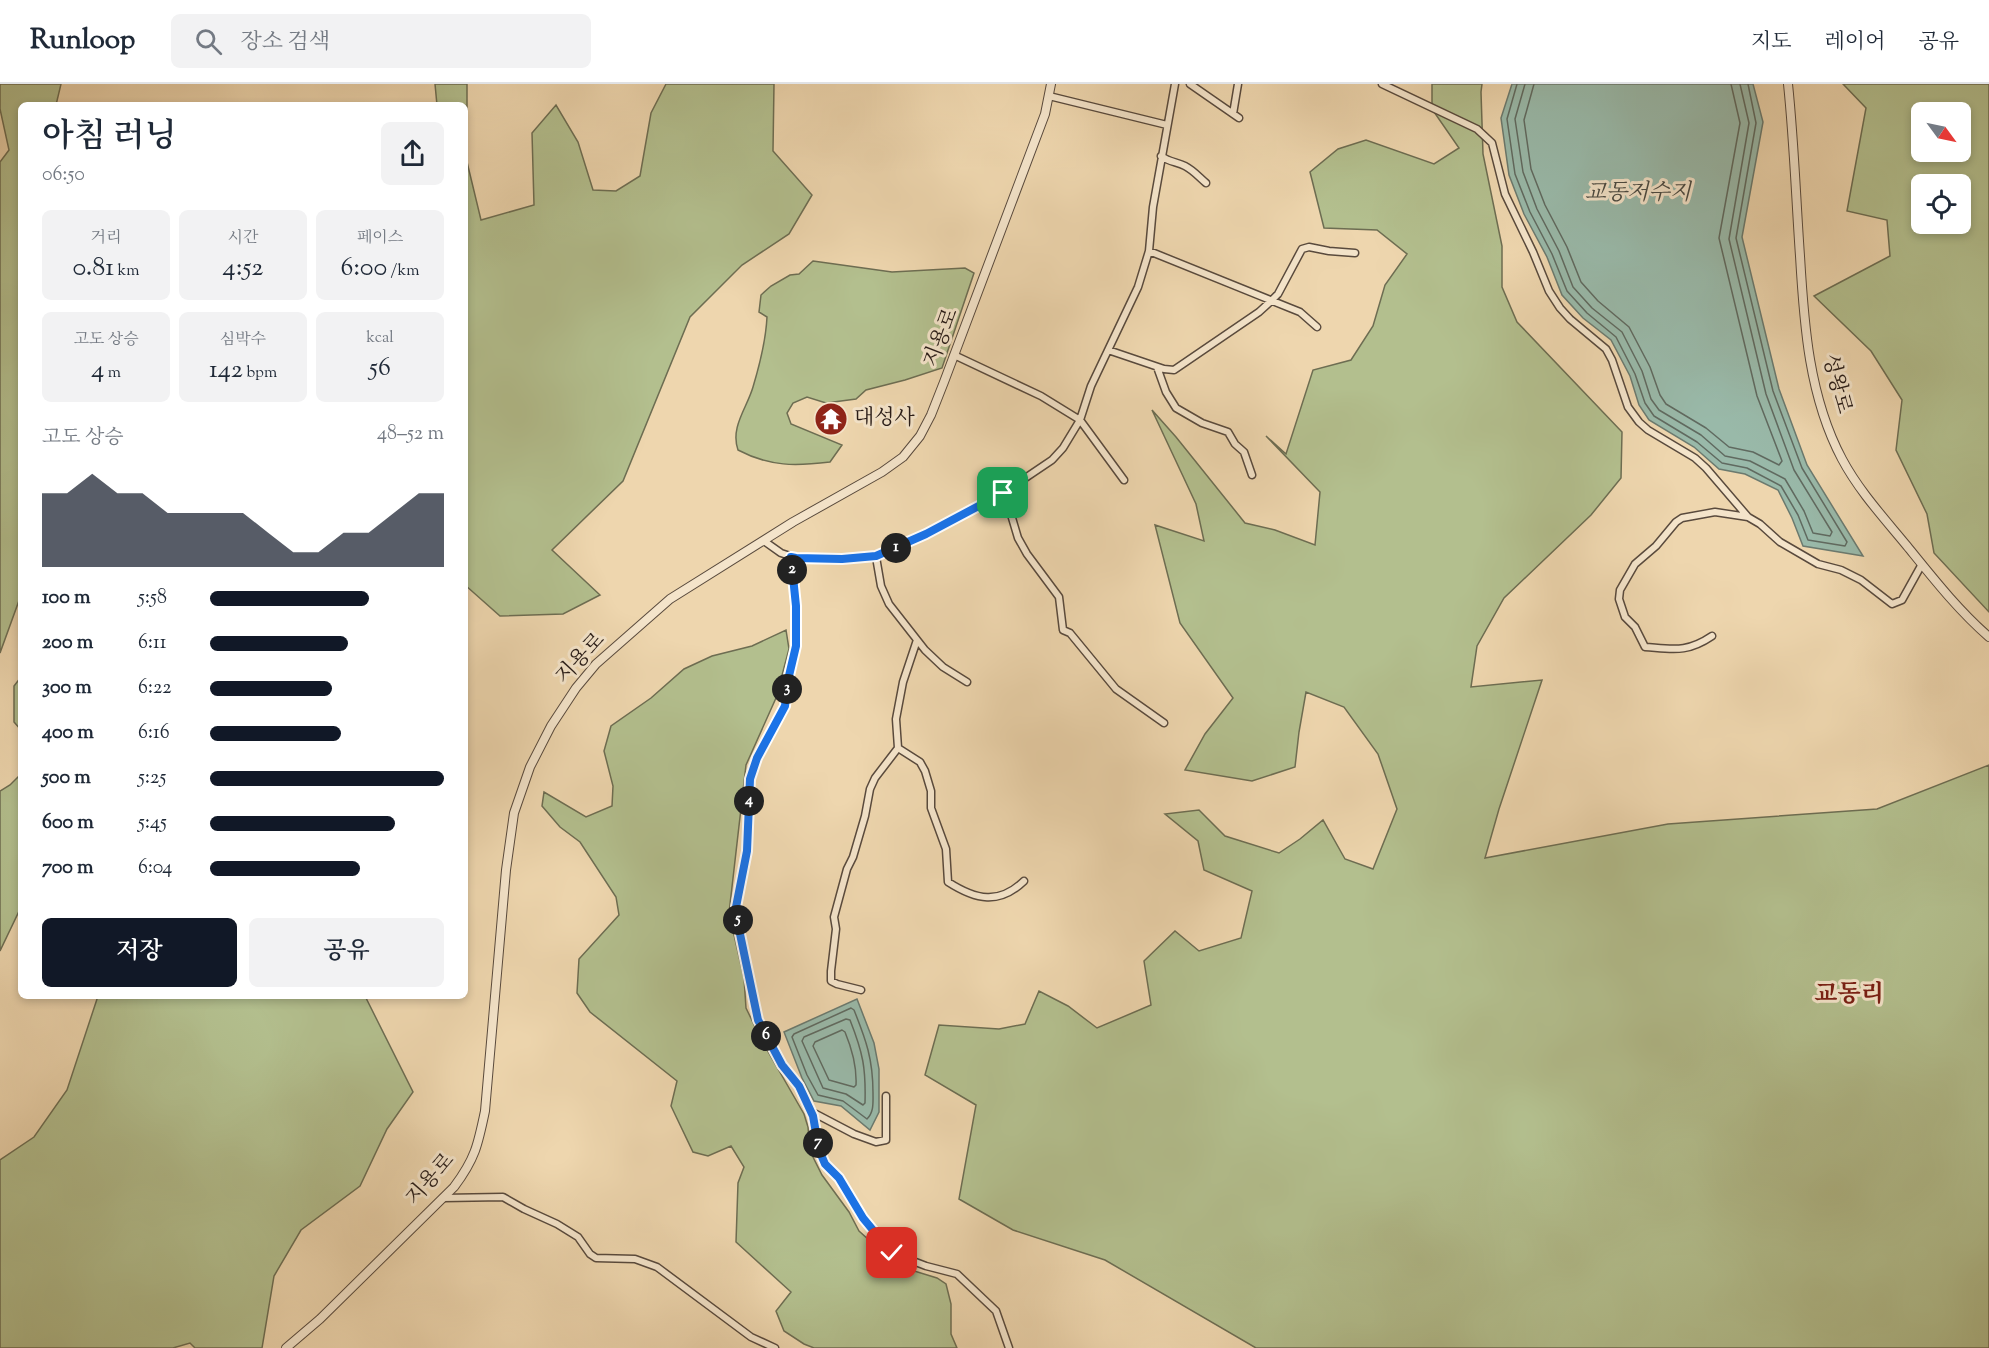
<!DOCTYPE html>
<html lang="ko">
<meta charset="utf-8">
<style>
:root{--surface:#fff;--page:#f2f2f3;--text:#1f2937;--muted:#747a83;--line:#e0e1e3;--accent:#111827}
body{margin:0;font-family:"Sorts Mill Goudy","Noto Serif KR",serif;background:var(--page);color:var(--text);height:100vh;display:flex;flex-direction:column;font-size:22px;white-space:nowrap}
*{box-sizing:border-box;margin:0}
p{font-size:20px;color:var(--muted)}
.icon{flex:none;width:33px;height:33px;fill:none;stroke:currentColor;stroke-width:2;stroke-linecap:round;stroke-linejoin:round}
.map{position:relative;flex:1;overflow:hidden}
.side{position:absolute;left:18px;top:18px;width:450px;height:897px;display:flex;flex-direction:column;background:var(--surface);border-radius:9px;box-shadow:0 3px 9px #0003}
.side>*{flex:none}
.needle{width:39px;rotate:123deg}
.buttons{position:absolute;left:1911px;top:18px;display:grid;gap:12px}
.buttons a{display:grid;place-items:center;width:60px;height:60px;border-radius:9px;background:var(--surface);box-shadow:0 3px 9px #0003;font-size:30px}
.pin{position:absolute;display:grid;place-items:center;width:51px;height:51px;color:#fff;margin:-26px;border-radius:12px;box-shadow:0 3px 9px #0006}
.km{position:absolute;width:30px;height:30px;margin:-15px;border-radius:50%;background:#222;color:#fff;font-size:16px;line-height:30px;text-align:center}
.round{display:grid;place-items:center;flex:none;width:63px;height:63px;border-radius:9px;background:var(--page)}
.overview{display:flex;align-items:center;justify-content:space-between;height:102px;padding:0 24px}
h1{font-size:33px;font-weight:600;line-height:45px}
.stats{display:grid;grid-template-columns:repeat(3,1fr);gap:9px;height:102px;padding:6px 24px}
.stats div{display:grid;align-content:center;border-radius:9px;background:var(--page);text-align:center}
.stats b{font-size:26px;font-weight:600}
.stats small{font-size:16px;font-weight:400}
.stats p{font-size:16px}
.chart{height:168px;padding:12px 24px}
.chart p{display:flex;justify-content:space-between}
.chart svg{width:100%;height:108px;margin-top:6px;fill:var(--accent);opacity:.7}
.button{display:flex;gap:12px;margin-top:auto;padding:12px 24px}
.button a{flex:1;height:69px;border-radius:9px;background:var(--accent);color:#fff;font-size:24px;font-weight:600;line-height:69px;text-align:center}
.button a+a{background:var(--page);color:var(--text)}
ul{padding:0 24px;list-style:none;font-size:20px}
li{display:grid;grid-template-columns:96px 72px 1fr;align-items:center;height:45px}
li i{height:15px;border-radius:8px;background:var(--accent)}
header{display:flex;align-items:center;gap:36px;box-sizing:border-box;height:84px;padding:0 30px;background:var(--surface);border-bottom:2px solid var(--line)}
header strong{font-size:28px}
nav{display:flex;gap:33px;margin-inline-start:auto;font-size:21px}
.search{width:420px;height:54px;background:var(--page);display:flex;align-items:center;gap:15px;box-sizing:border-box;padding:0 21px;border-radius:9px;color:var(--muted);font-size:22px}
.map>svg:first-child{display:block}
.green{fill:#b3bf8e;stroke:#6d6d52;stroke-width:1.5;fill-rule:evenodd}
.water{fill:#99b9a9;stroke:#6b7a6f;stroke-width:1.5}
.lines{fill:none;stroke-linecap:round;stroke-linejoin:round}
.shore{stroke:#606a60;stroke-width:1.5}
.minor-casing{stroke:#594a3d;stroke-width:9}
.tertiary-casing{stroke:#594a3d;stroke-width:10}
.minor{stroke:#f4e4ca;stroke-width:6}
.tertiary{stroke:#f4e4ca;stroke-width:8}
.route-casing{stroke:#fff;stroke-width:12}
.route{stroke:#1a73e8;stroke-width:8}
.labels{text-anchor:middle;dominant-baseline:central;stroke-width:6;stroke-linejoin:round;paint-order:stroke}
.street-label{font-size:21px;fill:#271b17;stroke:#f4e4ca}
.poi-label{font-size:21px;fill:#271b17;stroke:#f4e4ca;text-anchor:start}
.water-label{font-size:22px;font-style:italic;fill:#494a43;stroke:#f4e4ca}
.quarter-label{font-size:24px;font-weight:bold;fill:#7a1f14;stroke:#f4e4ca}
</style>
<header>
<strong>Runloop</strong>
<div class="search"><svg class="icon" aria-label="search" viewBox="0 0 24 24"><circle cx="10" cy="10" r="6"/><path d="M15 15l6 6"/></svg>장소 검색</div>
<nav><a>지도</a><a>레이어</a><a>공유</a></nav>
</header>
<div class="map">
<svg width="1989" height="1264" viewBox="0 0 1989 1264">
<rect width="100%" height="100%" fill="#eed6ae"/>
<filter id="stains"><feTurbulence type="fractalNoise" baseFrequency=".00333" numOctaves="4"/><feColorMatrix values="0 0 0 0 .2 0 0 0 0 .09 0 0 0 0 .02 0 0 0 .5 -.17"/></filter>
<radialGradient id="worn" r=".72"><stop offset=".6" stop-color="#630" stop-opacity="0"/><stop offset="1" stop-color="#630" stop-opacity=".3"/></radialGradient>
<!-- green -->
<path class="green" d="M0,0H61L56,21H21V511L0,569V78L9,66L0,25Z
M435,0H467V78L481,136L534,121L532,49L556,21L578,58L593,106L616,107L640,92L651,29L666,0H774L773,67L812,111L789,150L742,181L690,233L623,397L552,466L600,511L563,530L500,532L465,501V21H437Z
M1432,0H1482L1481,8L1483,70L1502,162V203L1517,238L1622,348L1621,394L1591,431L1504,514L1477,562L1471,603L1542,596L1499,725L1485,774L1668,740L1877,725L1989,681V1264H1256L1105,1176L1013,1146L959,1115L976,1021L925,991L939,941L999,945L1025,940L1039,907L1068,922L1097,944L1151,921L1144,877L1175,847L1199,867L1241,854L1252,807L1204,786L1198,757L1165,730L1199,726L1225,752L1279,769L1300,755L1323,736L1345,775L1373,785L1397,725L1378,670L1344,623L1306,608L1299,648L1295,683L1252,697L1185,686L1205,650L1233,614L1180,539L1155,441L1204,457L1196,420L1152,326L1176,353L1245,439L1275,446L1315,461L1320,408L1266,352L1286,370L1313,286L1351,276L1373,242L1385,201L1407,170L1377,146L1324,144L1310,88L1338,65L1366,56L1434,80L1459,64L1432,25Z
M1843,0H1989V528L1934,469L1927,430L1896,366L1902,316L1871,267L1814,212L1890,172L1887,136L1847,127L1866,24ZM1922,28H1960V68H1922ZM1922,100H1960V140H1922Z
M813,177L892,188L965,184L974,189L942,284L905,296L866,306L856,315L826,319L807,313L793,319L787,329L791,340L842,361L830,378C796,382 770,383 738,366C730,343 747,324 753,303C759,283 766,254 767,233L759,228L761,211L771,202L790,191L799,190Z
M786,546L789,565L776,614L746,681L729,829L744,894L746,924L762,957L804,1030L808,1043L810,1067L822,1091L849,1128L859,1147L898,1182L937,1194L946,1200L951,1220V1250L957,1264H814L804,1260L784,1247L776,1227L791,1208L736,1158L738,1099L744,1083L731,1062L708,1072L693,1068L671,1022L677,997L590,928L577,909L579,875L619,831L616,813L580,758L560,743L542,722L544,708L586,733L612,722L613,702L604,667L611,642L651,614L684,585L712,572L752,562Z
M21,593V646L14,638V602Z
M21,690V823L0,867V707L10,701Z
M98,912H365L413,1008L387,1045L360,1102L301,1146L274,1192L262,1264H195L190,1259L173,1264H0V1076L34,1053L67,1006Z"/>
<!-- water -->
<path class="water" d="M1512,0H1753L1763,38L1742,153L1779,305L1807,381L1863,472L1803,462L1792,434L1778,406L1745,390L1719,385L1694,363L1649,336L1639,321L1630,292L1611,256L1583,234L1562,211L1547,173L1524,130L1509,91L1501,34Z
M857,915L874,959L879,985V1028L870,1046L841,1022L814,1017L802,994L784,948Z"/>
<g class="lines">
<!-- shore -->
<path class="shore" d="M1517,0L1507,35L1515,90L1530,128L1552,170L1567,207L1587,229L1616,253L1635,290L1645,319L1654,332L1697,358L1722,379L1747,384L1781,402L1798,431L1808,456L1845,462L1847,458L1802,384L1773,307L1736,154L1756,39L1748,0
M1525,0L1515,35L1523,88L1537,125L1559,167L1573,203L1592,224L1622,248L1642,287L1651,315L1659,326L1701,351L1725,372L1750,377L1785,395L1804,427L1813,449L1830,452L1832,448L1794,386L1766,310L1729,155L1749,39L1740,0
M1534,0L1524,36L1531,85L1545,121L1567,163L1581,198L1598,217L1629,243L1650,283L1660,311L1666,320L1706,344L1729,363L1753,368L1779,381L1782,377L1757,312L1719,154L1740,39L1731,0
M851,924L854,926C866,956 873,975 873,1009C873,1019 874,1028 867,1035L843,1017L818,1011L807,991L792,953L794,950Z
M846,935L850,936C863,969 866,984 865,1019L863,1021L846,1010L823,1004L802,957L804,953Z
M842,946L845,948C852,965 857,982 856,1001L854,1003L829,996L813,962L815,958Z"/>
<defs>
<path id="minor" d="M1190,0L1239,34
M1382,0L1477,45L1492,59L1505,110L1533,168L1549,207L1560,224L1570,235L1606,265L1612,276L1628,323L1639,338L1648,346L1695,374L1706,384L1748,433L1760,440L1780,458L1818,480L1841,486L1861,496L1892,520L1902,516L1922,480
M1049,12L1167,41
M1233,30L1238,0
M1161,72C1169,78 1177,78 1185,82C1193,86 1199,93 1206,99
M1149,167L1290,224L1300,228L1317,243
M1108,266L1164,285L1174,286L1259,228L1271,217L1278,210L1302,165L1309,163L1329,167L1355,169
M954,271L1041,312L1080,336L1124,396
M1157,283L1166,308L1176,324L1202,339L1228,348L1235,360L1244,368L1252,391
M1003,409L1007,417L1018,454L1027,470L1059,513L1063,546L1070,549L1116,605L1164,639
M764,457L781,469L796,474L842,475L876,473L926,450L1003,409L1052,376L1063,364L1080,336L1091,302L1138,203L1149,167L1153,123L1175,0
M791,473L796,522V562L788,596L785,622L757,673L750,695L747,767L736,823L740,850L758,936L782,981L799,1002L813,1032L819,1066L825,1080L839,1094L863,1134L892,1169L926,1182L957,1190L996,1227L1009,1264
M876,473L881,502L889,520L925,566L943,583L967,598
M1712,552C1687,569 1673,565 1645,563L1635,543L1625,533L1619,515L1620,506L1635,480L1656,462L1676,438L1682,434L1715,428L1748,433
M898,664L920,678L925,687L931,707V724L946,765L948,798C976,816 999,821 1024,797
M861,906L837,900L831,897V887L836,845L834,833L847,785L853,773L865,732L870,705L875,694L898,664L896,635L903,598L917,556
M812,1028L854,1050L876,1058L886,1056V1012
M443,1114L503,1113L524,1125L557,1140L578,1153L590,1170L596,1174L635,1175L657,1183L751,1253L775,1264"/>
<path id="tertiary" d="M1788,0C1794,57 1796,115 1800,172C1804,241 1809,313 1842,375C1859,407 1884,434 1907,462C1933,494 1958,526 1989,553
M286,1264L320,1235L454,1103C475,1075 478,1061 485,1027L506,786L514,729L530,683L551,642L576,604L596,580L670,515L793,438L882,388L903,373L920,352L931,331L944,298L1045,30L1051,0"/>
</defs>
<!-- minor casing -->
<use href="#minor" class="minor-casing"/>
<!-- tertiary casing -->
<use href="#tertiary" class="tertiary-casing"/>
<!-- minor -->
<use href="#minor" class="minor"/>
<!-- tertiary -->
<use href="#tertiary" class="tertiary"/>
</g>
<g class="lines">
<defs>
<path id="route" d="M892,1169L863,1134L839,1094L825,1080L819,1066L813,1032L799,1002L782,981L758,936L740,850L736,823L747,767L750,695L757,674L785,622L788,596L796,562V522L791,473L796,474L842,475L876,472L926,450L1003,409"/>
</defs>
<!-- route casing -->
<use href="#route" class="route-casing"/>
<!-- route -->
<use href="#route" class="route"/>
</g>
<!-- icons -->
<defs>
<symbol id="temple-disc" viewBox="-11 -11 22 22"><circle r="9.5" fill="#8f2418" stroke="#f4e4ca"/><path d="M0-6L5-2H3V0L6.5 2.5H4V6H1.5V3h-3V6H-4V2.5H-6.5L-3 0V-2H-5Z" fill="#fff"/></symbol>
</defs>
<g fill-rule="evenodd">
<use href="#temple-disc" x="812" y="316" width="38" height="38"/>
</g>
<g class="labels">
<!-- street labels -->
<g class="street-label">
<text transform="translate(942 254) rotate(-69)">지용로</text>
<text transform="translate(1836 300) rotate(75)">성왕로</text>
<text transform="translate(581 575) rotate(-47)">지용로</text>
<text transform="translate(431 1096) rotate(-49)">지용로</text>
</g>
<!-- poi labels -->
<g class="poi-label">
<text x="854" y="335">대성사</text>
</g>
<!-- water labels -->
<g class="water-label">
<text x="1638" y="110">교동저수지</text>
</g>
<!-- quarter labels -->
<g class="quarter-label">
<text x="1849" y="911">교동리</text>
</g>
</g>
<rect width="100%" height="100%" filter="url(#stains)"/>
<rect width="100%" height="100%" fill="url(#worn)"/>
</svg>
<div class="buttons">
<a><svg class="needle" viewBox="-14 -14 28 28"><path d="M0-13l5 13h-10z" fill="#e53935"/><path d="M0 13l5-13h-10z" fill="#747a83"/></svg></a>
<a><svg class="icon" aria-label="locate" viewBox="0 0 24 24"><circle cx="12" cy="12" r="6"/><path d="M12 2v4M12 18v4M2 12h4M18 12h4"/></svg></a>
</div>
<div class="pin" style="left:1003px;top:409px;background:#1e9e55"><svg class="icon" aria-label="arrive" viewBox="0 0 24 24"><path d="M6 21V4h12l-3 4 3 4H6"/></svg></div>
<div class="pin" style="left:892px;top:1169px;background:#d93025"><svg class="icon" aria-label="check" viewBox="0 0 24 24"><path d="M5 12l5 5 9-10"/></svg></div>
<b class="km" style="left:896px;top:464px">1</b>
<b class="km" style="left:792px;top:486px">2</b>
<b class="km" style="left:787px;top:605px">3</b>
<b class="km" style="left:749px;top:717px">4</b>
<b class="km" style="left:738px;top:836px">5</b>
<b class="km" style="left:766px;top:952px">6</b>
<b class="km" style="left:818px;top:1059px">7</b>
<section class="side">
<div class="overview"><div><h1>아침 러닝</h1><p>06:50</p></div><a class="round"><svg class="icon" aria-label="share" viewBox="0 0 24 24"><path d="M12 15V3M7 8l5-5 5 5M5 13v7h14v-7"/></svg></a></div>
<div class="stats">
<div><p>거리</p><b>0.81<small> km</small></b></div>
<div><p>시간</p><b>4:52</b></div>
<div><p>페이스</p><b>6:00<small> /km</small></b></div>
</div>
<div class="stats">
<div><p>고도 상승</p><b>4<small> m</small></b></div>
<div><p>심박수</p><b>142<small> bpm</small></b></div>
<div><p>kcal</p><b>56</b></div>
</div>
<div class="chart"><p><span>고도 상승</span>48–52 m</p>
<svg viewBox="0 0 160 44" preserveAspectRatio="none"><path d="M0 44V14L10 14L20 6L30 14L40 14L50 22L60 22L70 22L80 22L90 30L100 38L110 38L120 30L130 30L140 22L150 14L160 14V44z"/></svg>
</div>
<ul>
<li><b>100 m</b>5:58<i style="width:68%"></i></li>
<li><b>200 m</b>6:11<i style="width:59%"></i></li>
<li><b>300 m</b>6:22<i style="width:52%"></i></li>
<li><b>400 m</b>6:16<i style="width:56%"></i></li>
<li><b>500 m</b>5:25<i style="width:100%"></i></li>
<li><b>600 m</b>5:45<i style="width:79%"></i></li>
<li><b>700 m</b>6:04<i style="width:64%"></i></li>
</ul>
<div class="button"><a>저장</a><a>공유</a></div>
</section>
</div>
